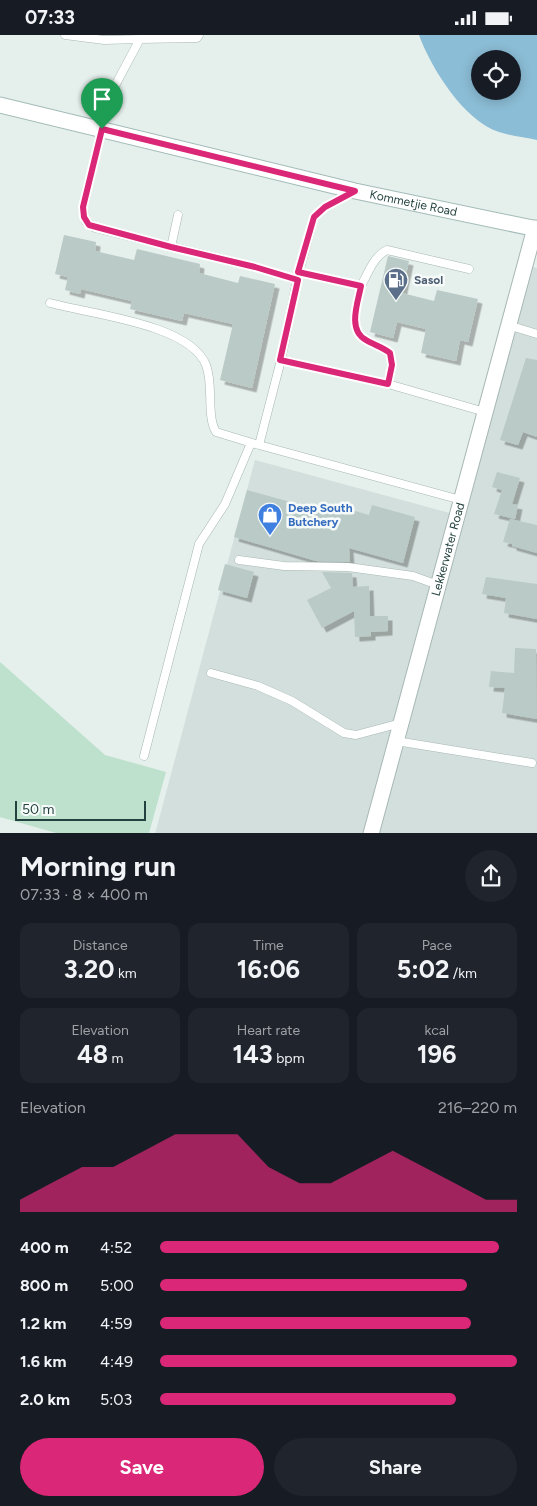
<!DOCTYPE html>
<meta charset="utf-8">
<style>
:root{--surface:#171b24;--page:#20242c;--text:#f1f3f6;--muted:#9ea1a6;--accent:#db2777}
body{margin:0;font-family:Figtree,sans-serif;background:var(--page);color:var(--text);height:100vh;display:flex;flex-direction:column;font-size:19px;white-space:nowrap}
*{box-sizing:border-box;margin:0}
p{font-size:16px;color:var(--muted)}
.icon{flex:none;width:28px;height:28px;fill:none;stroke:currentColor;stroke-width:2;stroke-linecap:round;stroke-linejoin:round}
.map{position:relative;height:798px;overflow:hidden}
.side{display:flex;flex-direction:column;background:var(--surface);flex:1}
.side>*{flex:none}
.controls{position:absolute;left:471px;top:15px;display:grid;gap:10px}
.controls a{display:grid;place-items:center;width:50px;height:50px;border-radius:50%;background:var(--surface);box-shadow:0 2px 12px #0003;font-size:25px}
.scale{position:absolute;left:15px;bottom:12px;width:131px;box-sizing:border-box;padding-left:5px;border:2px solid #23423f;border-top:0;font-size:14px;line-height:18px;white-space:nowrap;color:#23423f;-webkit-text-stroke:4px #f6fbf9;paint-order:stroke}
.pin{position:absolute;display:grid;place-items:center;width:42px;height:42px;color:#fff;margin:-51px -21px;border-radius:50% 50% 50% 0;rotate:-45deg;box-shadow:0 0 5px #0007}
.pin .icon{rotate:45deg}
.round{display:grid;place-items:center;flex:none;width:52px;height:52px;border-radius:26px;background:var(--page)}
.overview{display:flex;align-items:center;justify-content:space-between;height:85px;padding:0 20px}
h1{font-size:28px;font-weight:700;line-height:38px}
.figures{display:grid;grid-template-columns:repeat(3,1fr);gap:8px;height:85px;padding:5px 20px}
.figures div{display:grid;align-content:center;border-radius:12px;background:var(--page);text-align:center}
.figures b{font-size:25px;font-weight:700}
.figures small{font-size:14px;font-weight:400}
.figures p{font-size:14px}
.chart{height:140px;padding:10px 20px}
.chart p{display:flex;justify-content:space-between}
.chart svg{width:100%;height:90px;margin-top:5px;fill:var(--accent);opacity:.7}
.primary-button{display:flex;gap:10px;margin-top:auto;padding:10px 20px}
.primary-button a{flex:1;height:58px;border-radius:30px;background:var(--accent);color:#fff;font-size:20px;font-weight:700;line-height:58px;text-align:center}
.primary-button a+a{background:var(--page);color:var(--text)}
ul{padding:0 20px;list-style:none;font-size:16px}
li{display:grid;grid-template-columns:80px 60px 1fr;align-items:center;height:38px}
li i{height:12px;border-radius:6px;background:var(--accent)}
.status{display:flex;justify-content:space-between;align-items:center;height:35px;padding:0 25px;background:var(--surface);direction:ltr}
.status svg{height:14px;fill:currentColor}
.map>svg:first-child{display:block}
.built{fill:#d3dfdc}
.green{fill:#bde1cd}
.water{fill:#8bbdd6;fill-rule:evenodd}
.building{fill:#bacac6;filter:url(#shadow)}
.lines{fill:none;stroke-linecap:round;stroke-linejoin:round}
.lane-casing{stroke:#a7b8b5;stroke-width:9}
.street-casing{stroke:#a7b8b5;stroke-width:17}
.secondary-casing{stroke:#a3bbb7;stroke-width:17}
.lane{stroke:#fff;stroke-width:8}
.street{stroke:#fff;stroke-width:15}
.secondary{stroke:#fff;stroke-width:15}
.route-casing{stroke:#fff;stroke-width:10}
.route{stroke:#db2777;stroke-width:6}
.labels{text-anchor:middle;dominant-baseline:central;stroke-width:5;stroke-linejoin:round;paint-order:stroke}
.street-label{font-size:12px;fill:#23423f;stroke:#f6fbf9}
.service-label{font-size:12px;font-weight:bold;fill:#4e5e75;stroke:#f6fbf9;text-anchor:start}
.shop-label{font-size:12px;font-weight:bold;fill:#366cbe;stroke:#f6fbf9;text-anchor:start}
</style>
<div class="status"><b>07:33</b><svg viewBox="0 0 49 12"><path d="M0 12V9h3v3zM5 12V6h3v6zM10 12V3h3v9zM15 12V0h3v12zM26 1h20v11H26zM47 4h2v5h-2z"/></svg></div>
<div class="map">
<svg width="537" height="799" viewBox="0 0 537 799">
<defs>
<filter id="shadow"><feDropShadow dx="4.5" dy="4.5" stdDeviation="0" flood-color="#0004"/></filter>
</defs>
<rect width="100%" height="100%" fill="#e5efec"/>
<!-- built -->
<path class="built" d="M524,230L537,233V798L155,799L255,425L457,480Z"/>
<!-- green -->
<path class="green" d="M0,627L105,720L166,737L149,798H56L0,782Z"/>
<!-- water -->
<path class="water" d="M419,0H537V105C525,102 511,101 499,97C464,86 431,33 419,0ZM480,24H512V56H480Z"/>
<!-- building -->
<path class="building" d="M64,200L96,207L95,216L134,225L137,214L200,229L199,238L238,248L240,241L275,249L252,353L220,345L233,289L184,278L182,286L130,274L132,266L81,254L80,259L65,255L68,242L55,239Z
M388,221L409,226L402,258L434,266L437,255L478,264L468,307L460,305L456,326L421,318L426,294L397,287L393,303L370,297Z
M526,323L537,325V402L523,397L518,410L500,405Z
M497,437L520,443L512,469L518,470L515,484L494,479L502,455L492,452Z
M247,455L330,478L334,470L369,480L372,470L415,482L403,528L349,513L350,527L316,526L234,502Z
M510,484L537,490V518L512,511V509L503,507Z
M225,529L254,537L247,563L218,555Z
M322,537L352,538L353,552L369,551L370,581H388V596L371,597V601L355,602L354,576L322,593L307,565L331,553Z
M486,542L537,549V584L504,578L506,563L482,559Z
M515,613L536,614L537,684L502,678L505,653L489,652L491,636L514,638Z"/>
<g class="lines">
<defs>
<path id="lane" d="M65,0L104,5L140,4
M199,0L197,3L140,4L110,60L83,173L86,187L95,193L255,232L297,245L281,325L259,410L461,465
M171,212L178,180
M298,237L361,251C358,267 347,295 366,305C374,310 383,312 390,318L392,330L388,349
M298,241L314,182L325,172L353,157
M361,251C368,238 374,221 387,215L469,234
M50,268C90,279 190,289 206,330C214,350 206,380 216,397L255,409
M508,290L537,299
M281,325L388,349L485,377
M239,525L284,531L348,532L413,541L438,550
M211,638L258,651L292,666L344,698L356,700L401,688
M396,706L532,728
M144,721L199,509L225,469L251,408"/>
<g id="street">
<path id="s1" d="M371,799L535,193"/>
</g>
<g id="secondary">
<path id="s2" d="M0,70L355,156L537,194"/>
</g>
</defs>
<!-- lane casing -->
<use href="#lane" class="lane-casing"/>
<!-- street casing -->
<use href="#street" class="street-casing"/>
<!-- secondary casing -->
<use href="#secondary" class="secondary-casing"/>
<!-- lane -->
<use href="#lane" class="lane"/>
<!-- street -->
<use href="#street" class="street"/>
<!-- secondary -->
<use href="#secondary" class="secondary"/>
</g>
<g class="lines">
<defs>
<path id="route" d="M102,94L355,156L325,172L314,182L298,237L361,251C358,267 347,295 366,305C374,310 383,312 390,318L392,330L388,349L280,325L298,245L255,232L171,212L89,190L84,182L83,172Z"/>
</defs>
<!-- route casing -->
<use href="#route" class="route-casing"/>
<!-- route -->
<use href="#route" class="route"/>
</g>
<!-- icons -->
<defs>
<symbol id="fuel-pin" viewBox="-11 -11 22 30"><path d="M0 17L-7.5 6A9.5 9.5 0 1 1 7.5 6Z" fill="#5c6f8a" stroke="#f6fbf9"/><path d="M-5.5-6h7V0h2V4h1.3V-2.5L3-4.5l.8-.8L6-3V5H2.5V1h-1V6h-7ZM-4.2-4.7v3.2H.2V-4.7Z" fill="#fff"/></symbol>
<symbol id="shop-pin" viewBox="-11 -11 22 30"><path d="M0 17L-7.5 6A9.5 9.5 0 1 1 7.5 6Z" fill="#3f7fe0" stroke="#f6fbf9"/><path d="M-5-2.5h2.3a2.7 3.5 0 0 1 5.4 0H5L5.5 6h-11ZM-1.5-2.5h3a1.5 2.3 0 0 0-3 0Z" fill="#fff"/></symbol>
</defs>
<g fill-rule="evenodd">
<use href="#fuel-pin" x="382" y="231" width="28" height="38"/>
<use href="#shop-pin" x="256" y="466" width="28" height="38"/>
</g>
<g class="labels">
<!-- street labels -->
<g class="street-label">
<text stroke="none"><textPath href="#s2" startOffset="425">Kommetjie Road</textPath></text>
<text stroke="none"><textPath href="#s1" startOffset="295">Lekkerwater Road</textPath></text>
</g>
<!-- service labels -->
<g class="service-label">
<text x="414" y="245">Sasol</text>
</g>
<!-- shop labels -->
<g class="shop-label">
<text x="288" y="473">Deep South<tspan x="288" dy="14">Butchery</tspan></text>
</g>
</g>
</svg>
<div class="controls">
<a><svg class="icon" aria-label="locate" viewBox="0 0 24 24"><circle cx="12" cy="12" r="6"/><path d="M12 2v4M12 18v4M2 12h4M18 12h4"/></svg></a>
</div>
<div class="scale">50 m</div>
<div class="pin" style="left:102px;top:94px;background:#1e9e55"><svg class="icon" aria-label="arrive" viewBox="0 0 24 24"><path d="M6 21V4h12l-3 4 3 4H6"/></svg></div>
</div>
<section class="side">
<div class="overview"><div><h1>Morning run</h1><p>07:33 · 8 × 400 m</p></div><a class="round"><svg class="icon" aria-label="share" viewBox="0 0 24 24"><path d="M12 15V3M7 8l5-5 5 5M5 13v7h14v-7"/></svg></a></div>
<div class="figures">
<div><p>Distance</p><b>3.20<small> km</small></b></div>
<div><p>Time</p><b>16:06</b></div>
<div><p>Pace</p><b>5:02<small> /km</small></b></div>
</div>
<div class="figures">
<div><p>Elevation</p><b>48<small> m</small></b></div>
<div><p>Heart rate</p><b>143<small> bpm</small></b></div>
<div><p>kcal</p><b>196</b></div>
</div>
<div class="chart"><p><span>Elevation</span>216–220 m</p>
<svg viewBox="0 0 160 44" preserveAspectRatio="none"><path d="M0 44V38L10 30L20 22L30 22L40 14L50 6L60 6L70 6L80 22L90 30L100 30L110 22L120 14L130 22L140 30L150 38L160 38V44z"/></svg>
</div>
<ul>
<li><b>400 m</b>4:52<i style="width:95%"></i></li>
<li><b>800 m</b>5:00<i style="width:86%"></i></li>
<li><b>1.2 km</b>4:59<i style="width:87%"></i></li>
<li><b>1.6 km</b>4:49<i style="width:100%"></i></li>
<li><b>2.0 km</b>5:03<i style="width:83%"></i></li>
</ul>
<div class="primary-button"><a>Save</a><a>Share</a></div>
</section>
